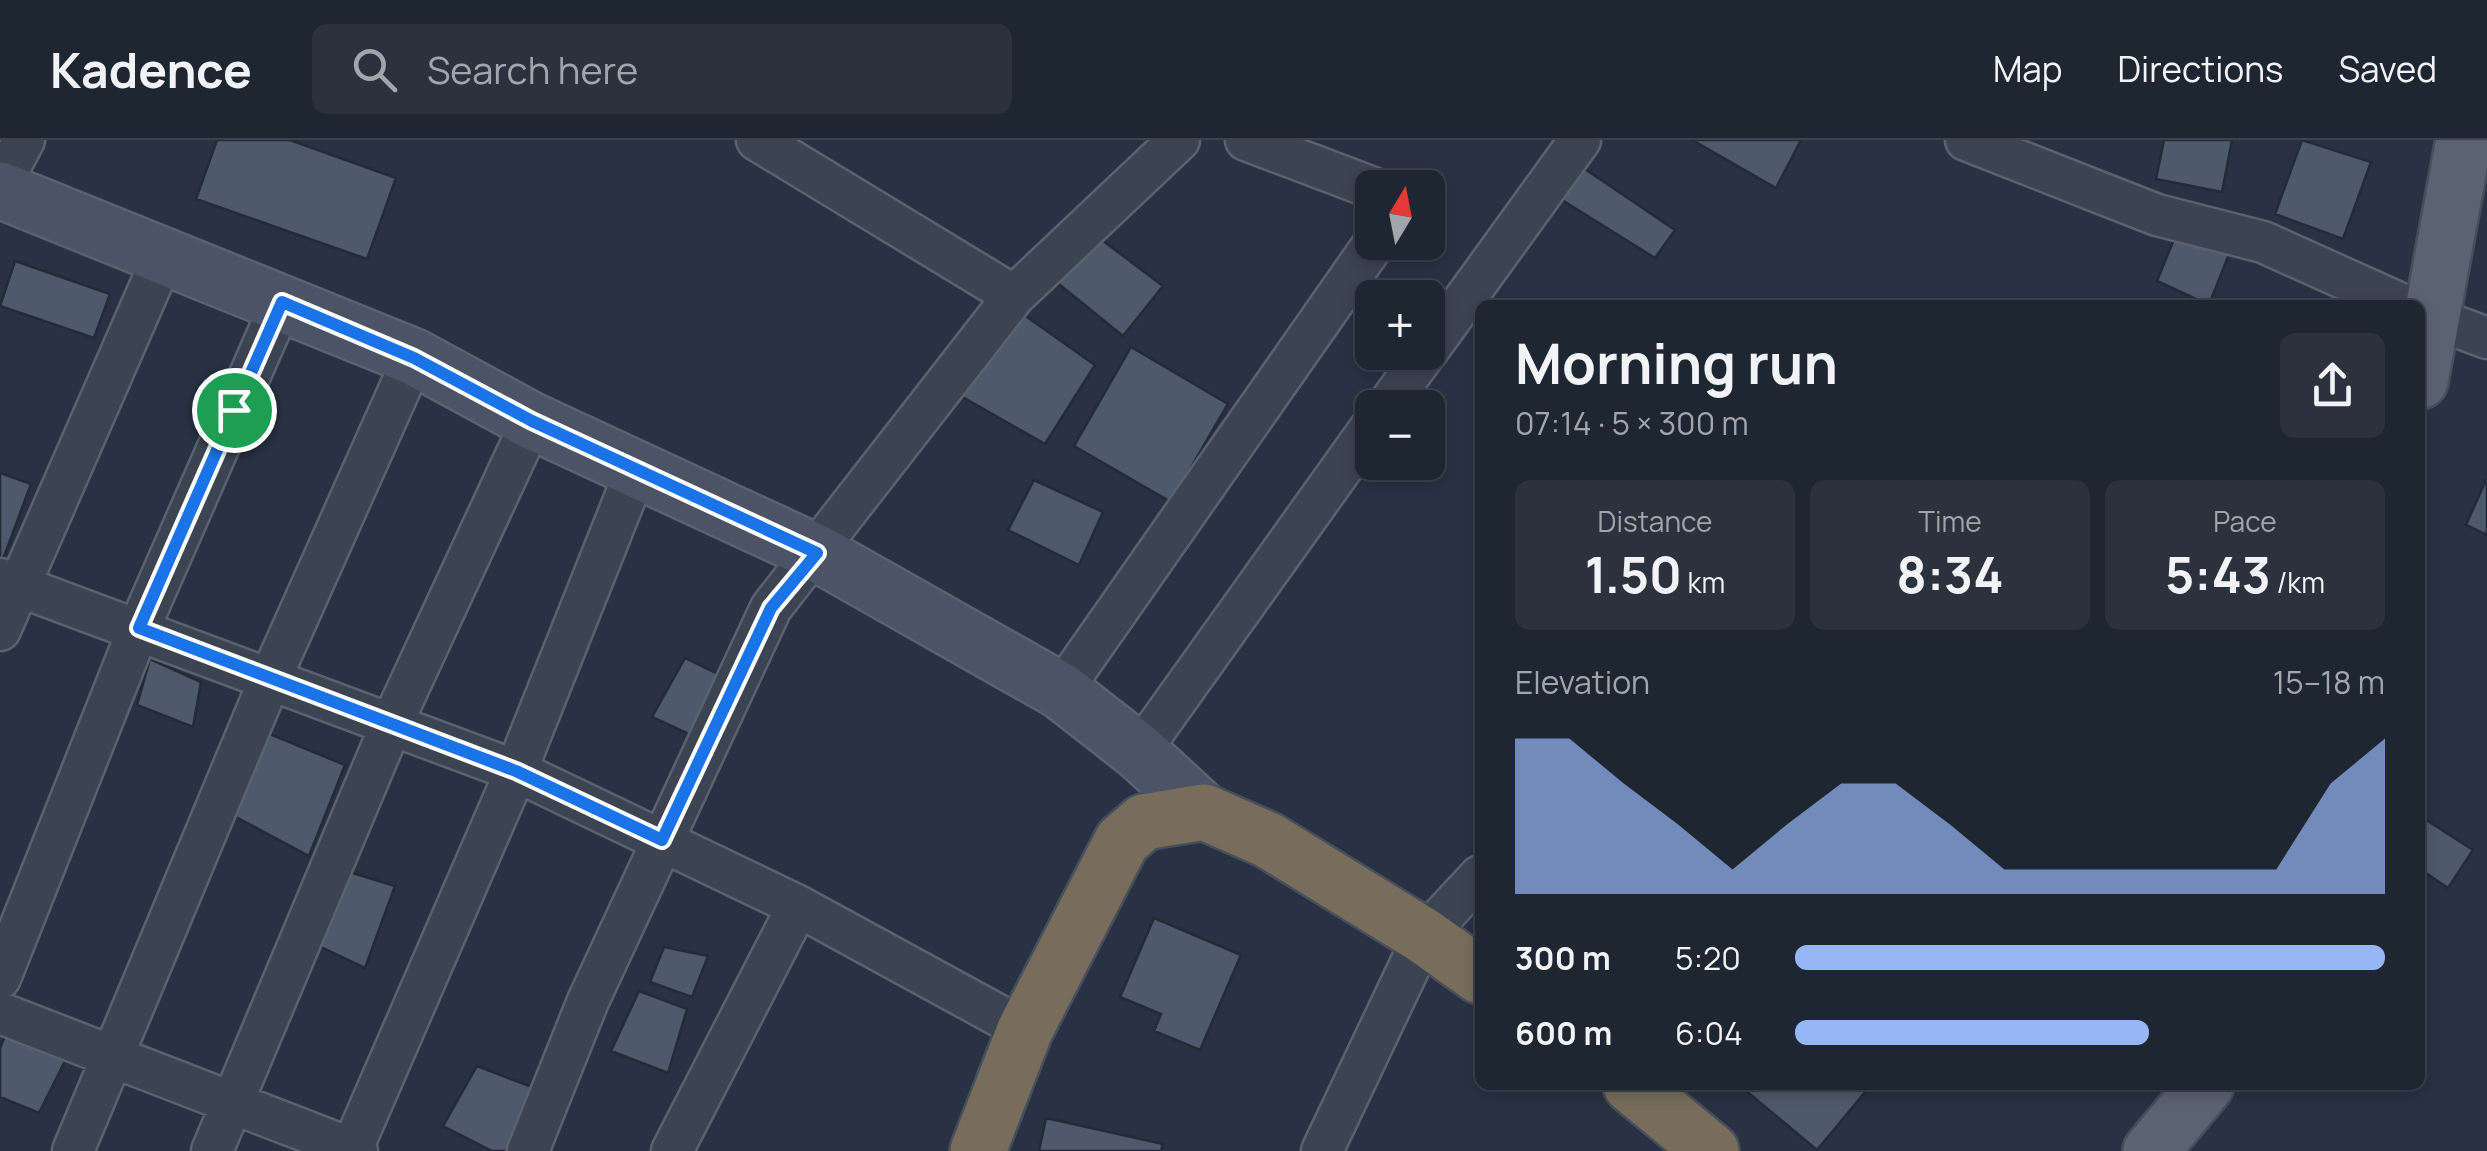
<!DOCTYPE html>
<meta charset="utf-8">
<style>
:root{--surface:#1e2632;--page:#2b323e;--text:#f1f3f6;--muted:#a1a5ac;--line:#3c434d;--accent:#96b6f4}
body{margin:0;font-family:Manrope,sans-serif;background:var(--page);color:var(--text);height:100vh;display:flex;flex-direction:column;font-size:38px;white-space:nowrap}
*{box-sizing:border-box;margin:0}
p{font-size:32px;color:var(--muted)}
.icon{flex:none;width:55px;height:55px;fill:none;stroke:currentColor;stroke-width:2;stroke-linecap:round;stroke-linejoin:round}
.map{position:relative;flex:1;overflow:hidden}
.side{position:absolute;left:1475px;top:160px;width:950px;height:790px;display:flex;flex-direction:column;background:var(--surface);border-radius:15px;box-shadow:0 5px 15px #0003,0 0 0 2px var(--line)}
.side>*{flex:none}
.needle{width:65px;rotate:10deg}
.controls{position:absolute;left:1355px;top:30px;display:grid;gap:20px}
.controls a{display:grid;place-items:center;width:90px;height:90px;border-radius:15px;background:var(--surface);box-shadow:0 5px 15px #0003,0 0 0 2px var(--line);font-size:50px}
.pin{position:absolute;display:grid;place-items:center;width:85px;height:85px;color:#fff;margin:-42px;border:5px solid #fff;border-radius:50%;box-shadow:0 2px 10px #0007}
.round{display:grid;place-items:center;flex:none;width:105px;height:105px;border-radius:15px;background:var(--page)}
.headline{display:flex;align-items:center;justify-content:space-between;height:170px;padding:0 40px}
h1{font-size:55px;font-weight:700;line-height:75px}
.metrics{display:grid;grid-template-columns:repeat(3,1fr);gap:15px;height:170px;padding:10px 40px}
.metrics div{display:grid;align-content:center;border-radius:15px;background:var(--page);text-align:center}
.metrics b{font-size:50px;font-weight:700}
.metrics small{font-size:28px;font-weight:400}
.metrics p{font-size:28px}
.chart{height:280px;padding:20px 40px}
.chart p{display:flex;justify-content:space-between}
.chart svg{width:100%;height:180px;margin-top:10px;fill:var(--accent);opacity:.7}
ul{padding:0 40px;list-style:none;font-size:32px}
li{display:grid;grid-template-columns:160px 120px 1fr;align-items:center;height:75px}
li i{height:25px;border-radius:12px;background:var(--accent)}
header{display:flex;align-items:center;gap:60px;box-sizing:border-box;height:140px;padding:0 50px;background:var(--surface);border-bottom:2px solid var(--line)}
header strong{font-size:48px}
nav{display:flex;gap:55px;margin-inline-start:auto;font-size:35px}
.search{width:700px;height:90px;background:var(--page);display:flex;align-items:center;gap:25px;box-sizing:border-box;padding:0 35px;border-radius:15px;color:var(--muted);font-size:38px}
.map>svg:first-child{display:block}
.building{fill:#4e596b;stroke:#232b39;stroke-width:2.5}
.lines{fill:none;stroke-linecap:round;stroke-linejoin:round}
.street-casing{stroke:#5b626f;stroke-width:45}
.secondary-casing{stroke:#5b626f;stroke-width:60}
.primary-casing{stroke:#464d5b;stroke-width:60}
.highway-casing{stroke:#474f5c;stroke-width:60}
.street{stroke:#3c4452;stroke-width:40}
.secondary{stroke:#4b5365;stroke-width:55}
.primary{stroke:#5b6372;stroke-width:55}
.highway{stroke:#786d5a;stroke-width:55}
.route-casing{stroke:#fff;stroke-width:20}
.route{stroke:#1a73e8;stroke-width:12}
</style>
<header>
<strong>Kadence</strong>
<div class="search"><svg class="icon" aria-label="search" viewBox="0 0 24 24"><circle cx="10" cy="10" r="6"/><path d="M15 15l6 6"/></svg>Search here</div>
<nav><a>Map</a><a>Directions</a><a>Saved</a></nav>
</header>
<div class="map">
<svg width="2487" height="1011" viewBox="0 0 2487 1011">
<rect width="100%" height="100%" fill="#283242"/>
<!-- building -->
<path class="building" d="M217,0H290L396,38L367,119L196,59Z
M1692,0H1801L1776,48Z
M2164,0H2232L2222,52L2156,39Z
M2302,0L2371,22L2343,99L2275,74Z
M1579,25L1675,90L1655,118L1554,55Z
M2179,87L2231,109L2209,165L2157,141Z
M1094,94L1163,146L1123,196L1055,141Z
M15,121L110,154L94,198L0,166Z
M1017,170L1095,225L1045,304L959,255Z
M1131,207L1228,264L1171,362L1074,306Z
M0,333L31,344L2,422L0,421Z
M1034,340L1103,372L1079,425L1008,390Z
M2486,340H2487V395L2466,385Z
M685,518L726,538L693,596L652,577Z
M150,519L201,542L193,587L137,565Z
M260,590L345,625L309,716L232,675Z
M2420,676L2473,710L2448,748L2420,729Z
M346,731L395,746L365,828L312,803Z
M1154,778L1241,815L1200,910L1154,891L1161,874L1120,857Z
M664,807L708,816L692,857L650,842Z
M639,851L687,869L668,933L611,911Z
M8,889L67,917L39,973L0,957V908Z
M477,926L540,950L512,1011H492L443,986Z
M1739,945H1871L1817,1010Z
M1046,978L1163,1004L1161,1011H1039Z"/>
<g class="lines">
<defs>
<path id="street" d="M757,0L1014,156
M1246,0L1373,48
M1966,0L2157,75L2263,102L2403,165
M0,45L24,0
M2420,173L2487,198
M1428,210L1580,0
M1386,268L1426,212
M0,439L516,631L798,766L1025,890
M0,490L164,115
M1061,551L1375,102
M1139,612L1372,286
M0,838L139,488L282,162
M0,873L357,1011
M73,1011L271,537L414,217
M212,1011L392,583L532,281
M351,1011L516,631L637,328
M528,1011L588,861L771,468L1014,156L1179,0
M672,1011L798,766
M1322,1011L1424,796L1480,736"/>
<path id="secondary" d="M0,50L414,217L532,281L817,413L1061,551L1139,612L1204,672"/>
<path id="primary" d="M2420,241L2464,0
M2151,1011L2206,945"/>
<path id="highway" d="M1631,945L1711,1011
M978,1011L1025,890L1122,701L1144,682L1204,672L1268,700L1424,796L1480,836"/>
</defs>
<!-- street casing -->
<use href="#street" class="street-casing"/>
<!-- secondary casing -->
<use href="#secondary" class="secondary-casing"/>
<!-- primary casing -->
<use href="#primary" class="primary-casing"/>
<!-- highway casing -->
<use href="#highway" class="highway-casing"/>
<!-- street -->
<use href="#street" class="street"/>
<!-- secondary -->
<use href="#secondary" class="secondary"/>
<!-- primary -->
<use href="#primary" class="primary"/>
<!-- highway -->
<use href="#highway" class="highway"/>
</g>
<g class="lines">
<defs>
<path id="route" d="M282,162L414,218L532,281L817,413L771,468L662,700L516,631L139,488Z"/>
</defs>
<!-- route casing -->
<use href="#route" class="route-casing"/>
<!-- route -->
<use href="#route" class="route"/>
</g>
</svg>
<div class="controls">
<a><svg class="needle" viewBox="-14 -14 28 28"><path d="M0-13l5 13h-10z" fill="#e53935"/><path d="M0 13l5-13h-10z" fill="#a1a5ac"/></svg></a>
<a>+</a>
<a>−</a>
</div>
<div class="pin" style="left:234px;top:270px;background:#1e9e55"><svg class="icon" aria-label="arrive" viewBox="0 0 24 24"><path d="M6 21V4h12l-3 4 3 4H6"/></svg></div>
<section class="side">
<div class="headline"><div><h1>Morning run</h1><p>07:14 · 5 × 300 m</p></div><a class="round"><svg class="icon" aria-label="share" viewBox="0 0 24 24"><path d="M12 15V3M7 8l5-5 5 5M5 13v7h14v-7"/></svg></a></div>
<div class="metrics">
<div><p>Distance</p><b>1.50<small> km</small></b></div>
<div><p>Time</p><b>8:34</b></div>
<div><p>Pace</p><b>5:43<small> /km</small></b></div>
</div>
<div class="chart"><p><span>Elevation</span>15–18 m</p>
<svg viewBox="0 0 160 44" preserveAspectRatio="none"><path d="M0 44V6L10 6L20 17L30 27L40 38L50 27L60 17L70 17L80 27L90 38L100 38L110 38L120 38L130 38L140 38L150 17L160 6V44z"/></svg>
</div>
<ul>
<li><b>300 m</b>5:20<i style="width:100%"></i></li>
<li><b>600 m</b>6:04<i style="width:60%"></i></li>
</ul>
</section>
</div>
